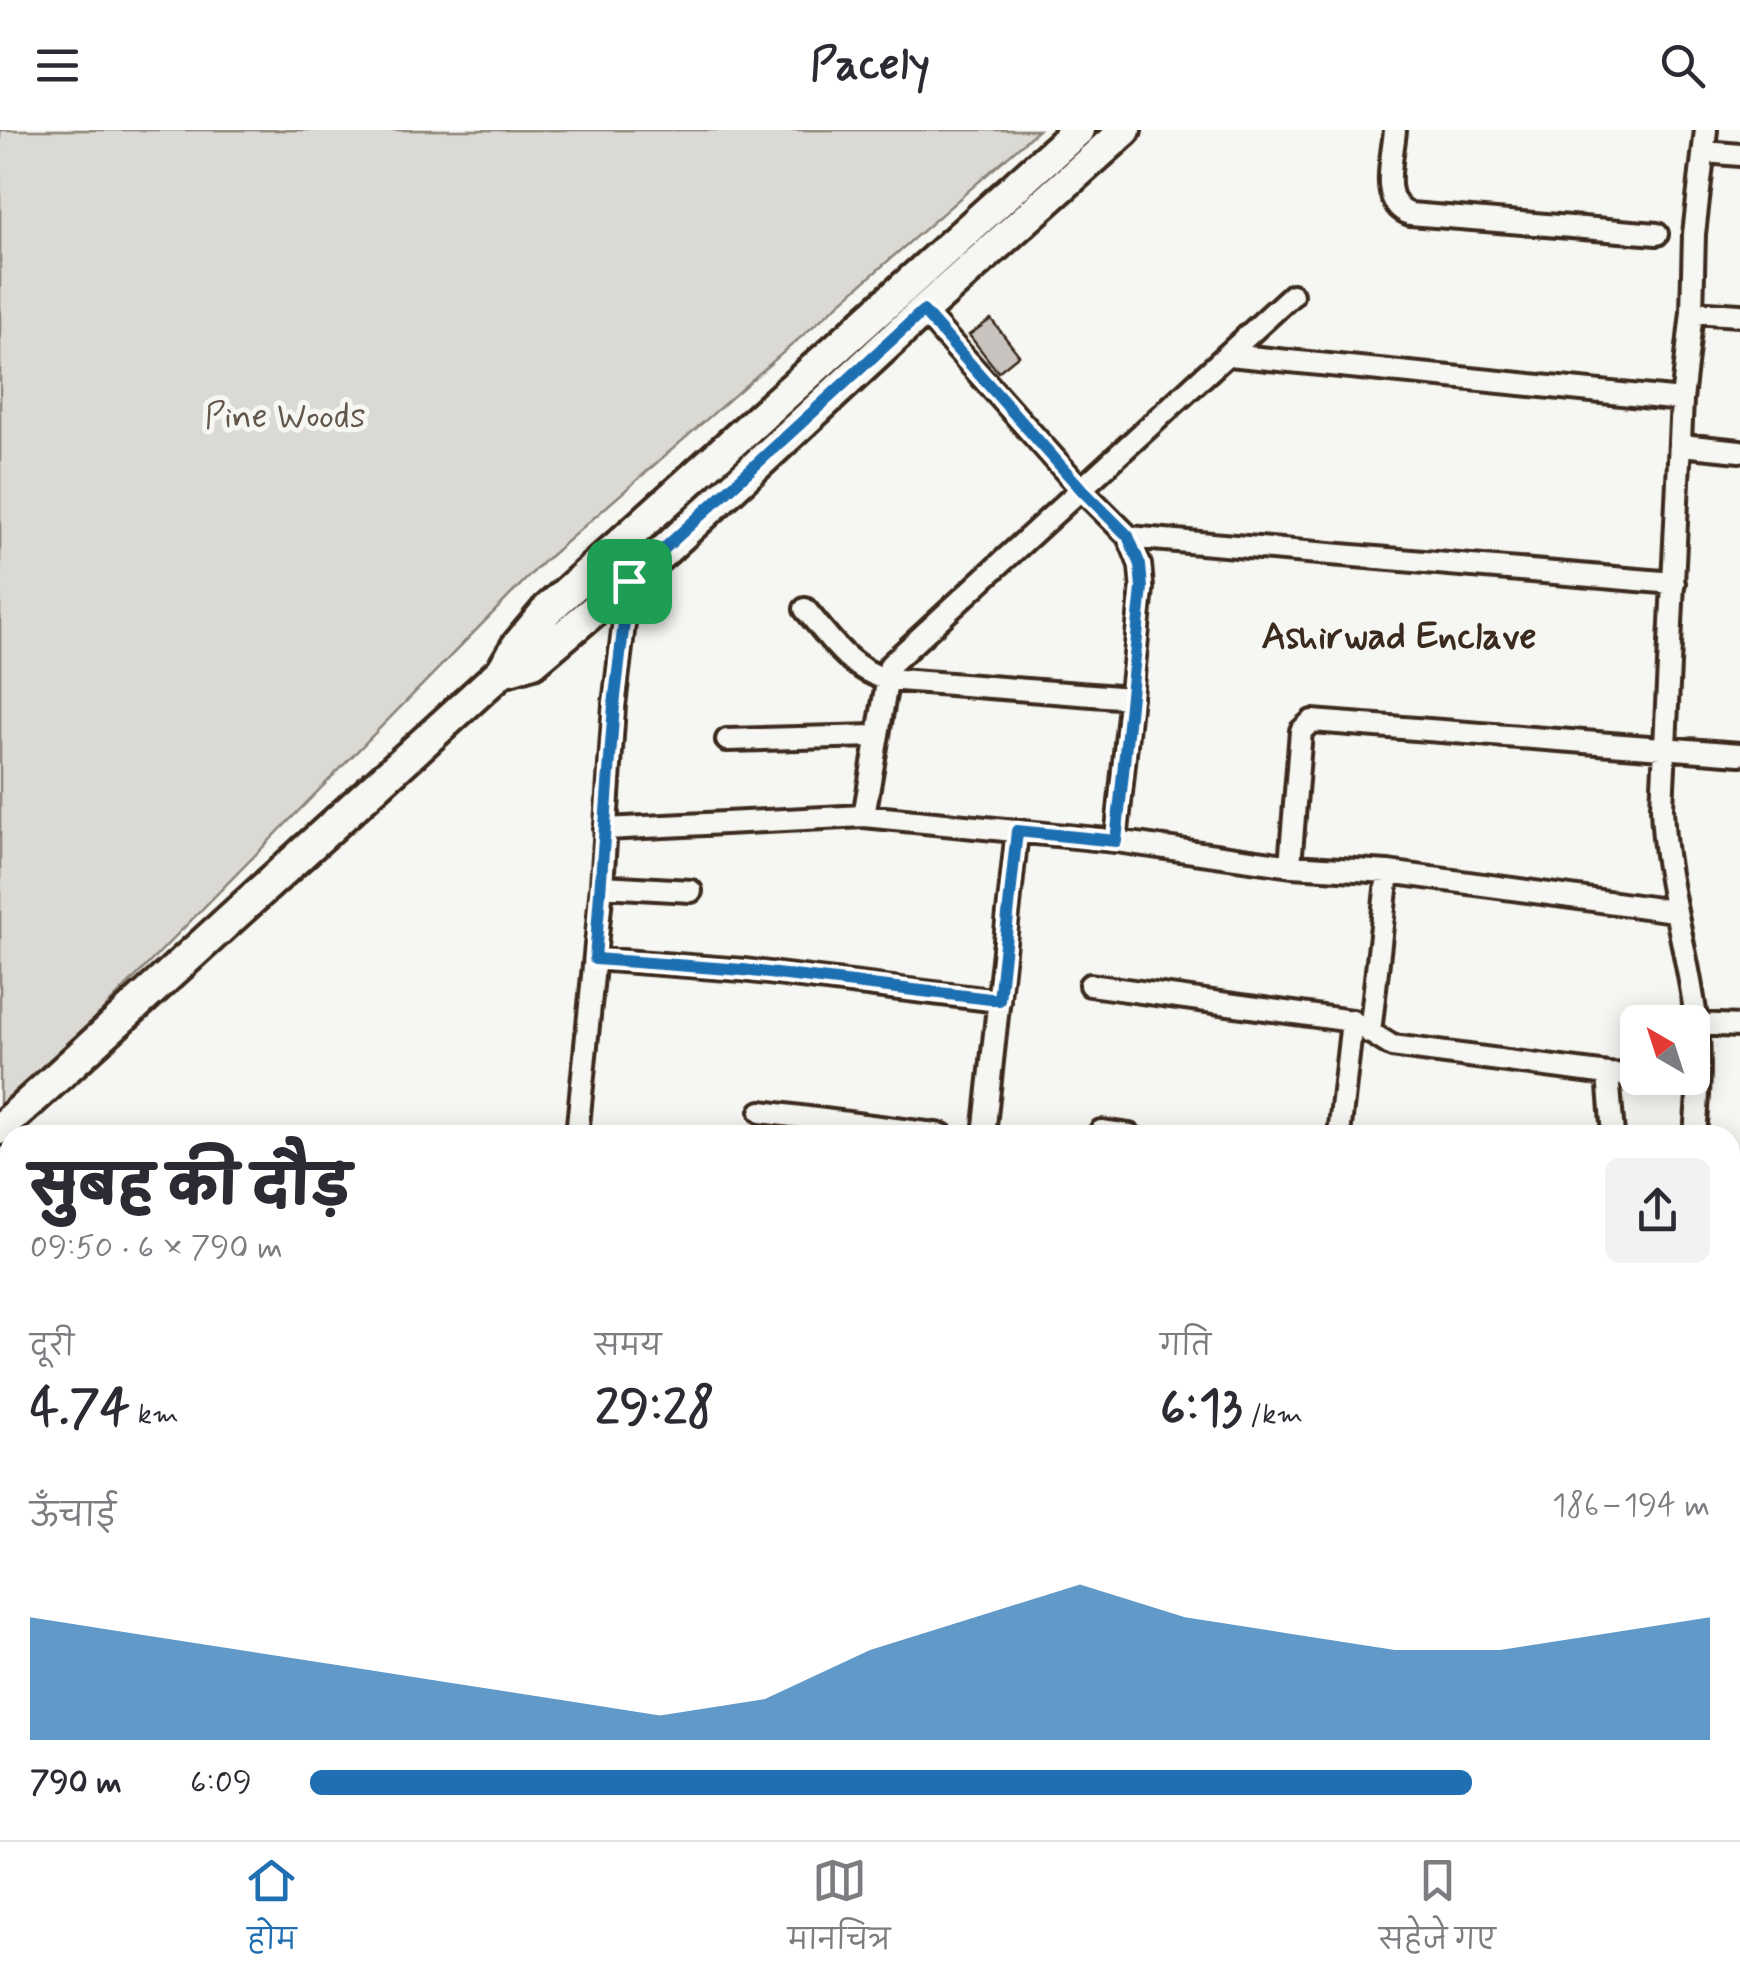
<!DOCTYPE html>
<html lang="hi">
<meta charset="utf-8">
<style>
:root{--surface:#fff;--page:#f2f2f3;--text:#2b2b33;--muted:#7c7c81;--line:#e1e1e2;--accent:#1f6fb2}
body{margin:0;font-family:Mynerve,"Playpen Sans Deva",sans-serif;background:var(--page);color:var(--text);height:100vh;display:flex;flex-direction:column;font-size:38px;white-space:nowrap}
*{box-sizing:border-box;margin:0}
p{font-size:32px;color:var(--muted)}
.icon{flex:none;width:55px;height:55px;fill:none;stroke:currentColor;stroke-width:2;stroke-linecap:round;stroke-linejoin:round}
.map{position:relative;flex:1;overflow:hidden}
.panel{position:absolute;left:0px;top:995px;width:1740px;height:715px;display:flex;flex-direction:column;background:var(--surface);border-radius:30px 30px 0 0;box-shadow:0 5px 25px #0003}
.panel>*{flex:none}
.needle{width:65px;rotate:321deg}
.tools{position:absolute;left:1620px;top:875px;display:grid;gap:20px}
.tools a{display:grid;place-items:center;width:90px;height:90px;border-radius:15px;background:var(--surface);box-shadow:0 5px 25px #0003;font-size:50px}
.pin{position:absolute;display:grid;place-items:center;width:85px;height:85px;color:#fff;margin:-42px;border-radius:20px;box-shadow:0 5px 15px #0006}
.round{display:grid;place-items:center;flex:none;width:105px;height:105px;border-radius:15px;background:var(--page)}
.overview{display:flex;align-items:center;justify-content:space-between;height:170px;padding:0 30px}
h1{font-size:55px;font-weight:800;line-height:75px}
.metrics{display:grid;grid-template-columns:repeat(3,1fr);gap:15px;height:170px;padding:10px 30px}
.metrics div{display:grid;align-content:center}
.metrics b{font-size:50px;font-weight:800}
.metrics small{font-size:28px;font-weight:400}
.metrics p{font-size:28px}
.chart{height:280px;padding:20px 30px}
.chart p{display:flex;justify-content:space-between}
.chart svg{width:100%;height:180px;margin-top:10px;fill:var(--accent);opacity:.7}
ul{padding:0 30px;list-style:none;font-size:32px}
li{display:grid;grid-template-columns:160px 120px 1fr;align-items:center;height:75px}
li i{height:25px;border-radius:12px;background:var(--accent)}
header{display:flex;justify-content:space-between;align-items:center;height:130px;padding:0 30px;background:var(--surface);font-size:45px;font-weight:800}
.menu{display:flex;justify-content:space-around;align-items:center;height:140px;border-top:2px solid var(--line);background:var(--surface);font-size:28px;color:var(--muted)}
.menu a{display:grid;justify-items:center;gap:5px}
.menu .active{color:var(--accent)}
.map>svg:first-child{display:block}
.green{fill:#dad9d3;stroke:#8a8278;stroke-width:2.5}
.building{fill:#c8c3be;stroke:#3b2a1e;stroke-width:2.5}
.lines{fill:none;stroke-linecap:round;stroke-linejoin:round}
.street-casing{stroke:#3b2a1e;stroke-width:28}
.secondary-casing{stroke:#3b2a1e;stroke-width:38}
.street{stroke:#f6f6f2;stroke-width:20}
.secondary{stroke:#f6f6f2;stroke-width:30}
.route-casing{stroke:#fff;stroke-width:20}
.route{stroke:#1f6fb2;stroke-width:12}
.labels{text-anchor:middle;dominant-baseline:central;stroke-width:10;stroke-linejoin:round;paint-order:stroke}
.park-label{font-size:35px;fill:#63564b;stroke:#f6f6f2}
.neighbourhood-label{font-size:38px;font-weight:bold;fill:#3b2a1e;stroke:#f6f6f2}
</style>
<header><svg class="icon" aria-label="menu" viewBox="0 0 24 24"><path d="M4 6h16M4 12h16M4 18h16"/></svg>Pacely<svg class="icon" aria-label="search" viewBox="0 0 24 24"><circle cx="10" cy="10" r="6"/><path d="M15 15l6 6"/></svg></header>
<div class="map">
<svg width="1740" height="1710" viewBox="0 0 1740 1710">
<rect width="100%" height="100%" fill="#f6f6f2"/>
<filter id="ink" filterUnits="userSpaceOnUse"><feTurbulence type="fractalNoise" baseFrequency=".01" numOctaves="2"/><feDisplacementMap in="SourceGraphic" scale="20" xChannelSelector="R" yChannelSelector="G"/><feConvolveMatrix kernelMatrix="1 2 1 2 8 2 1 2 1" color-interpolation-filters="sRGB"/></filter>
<g filter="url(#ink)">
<!-- green -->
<path class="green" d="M0,0H1038L542,433L0,985Z"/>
<!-- building -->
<path class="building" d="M991,189L1019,225L998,242L969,205Z"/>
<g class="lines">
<defs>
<path id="street" d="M1395,0C1393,28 1378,73 1410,84L1657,104
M1705,22L1740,25
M923,181L1083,361L1129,407L1140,435L1142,458L1116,711
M1692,182L1740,185
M1229,225L1682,270
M1681,315L1740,321
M1129,407L1674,453
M805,479C830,508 848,538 886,549L1131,568
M727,610L875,606
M864,686L890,535L1292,165
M605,699L864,686L1116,711L1292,736L1388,742L1674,781
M1290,735L1301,601L1312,591L1740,624
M602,756L691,761
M595,829L743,840L999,871
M1090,855L1352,891L1392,916L1608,944L1638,945
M1697,894L1740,896
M1370,903L1388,742
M1608,944L1613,1005
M761,982L942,1005
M1101,1001L1130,1005
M577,1005L602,756L614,575L629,451
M984,1005L1017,701
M1339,1005L1352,891
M1695,1005C1698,969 1701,934 1697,897C1689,823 1664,752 1662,677L1682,270L1692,182L1694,104L1706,0
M0,1119L10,1130
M1730,1172L1740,1173
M0,1239L10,1230
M0,1285L10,1288
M1730,1327L1740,1328
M0,1370L10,1373
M1730,1478L1740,1479
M0,1560L10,1563
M1730,1665L1740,1666
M310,1700L368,1710
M385,1700L427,1710
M821,1700L833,1706L844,1700
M13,1710L16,1700
M168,1710L170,1700
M1067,1710L1069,1700
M1214,1710L1216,1700
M1397,1710L1398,1700
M1555,1710L1556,1700
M1653,1710V1700"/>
<path id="secondary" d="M502,541L533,532L664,421L923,181L1125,0
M0,999L502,541L517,516L547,480L1078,0"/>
</defs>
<!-- street casing -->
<use href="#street" class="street-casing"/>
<!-- secondary casing -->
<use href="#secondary" class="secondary-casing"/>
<!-- street -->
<use href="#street" class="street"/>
<!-- secondary -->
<use href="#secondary" class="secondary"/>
</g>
</g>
<g class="lines" filter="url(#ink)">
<defs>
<path id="route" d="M923,181L1083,361L1128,406L1140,435L1142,458L1116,711L1017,701L999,870L743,840L595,829L614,575L629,451Z"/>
</defs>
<!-- route casing -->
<use href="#route" class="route-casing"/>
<!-- route -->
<use href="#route" class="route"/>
</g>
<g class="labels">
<!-- park labels -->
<g class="park-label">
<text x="285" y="287">Pine Woods</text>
</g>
<!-- neighbourhood labels -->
<g class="neighbourhood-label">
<text x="1399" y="507">Ashirwad Enclave</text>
</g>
</g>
</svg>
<div class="tools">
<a><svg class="needle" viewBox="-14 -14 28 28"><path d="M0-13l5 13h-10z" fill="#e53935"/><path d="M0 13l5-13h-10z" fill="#7c7c81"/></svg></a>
</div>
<div class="pin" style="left:629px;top:451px;background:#1e9e55"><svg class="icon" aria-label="arrive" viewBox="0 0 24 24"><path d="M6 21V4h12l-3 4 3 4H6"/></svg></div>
<section class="panel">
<div class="overview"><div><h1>सुबह की दौड़</h1><p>09:50 · 6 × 790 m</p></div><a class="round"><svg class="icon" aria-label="share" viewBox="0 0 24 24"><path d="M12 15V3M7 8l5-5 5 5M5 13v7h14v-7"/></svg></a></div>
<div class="metrics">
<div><p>दूरी</p><b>4.74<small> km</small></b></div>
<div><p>समय</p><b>29:28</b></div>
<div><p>गति</p><b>6:13<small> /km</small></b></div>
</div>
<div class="chart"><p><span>ऊँचाई</span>186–194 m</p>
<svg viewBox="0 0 160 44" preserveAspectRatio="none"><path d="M0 44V14L10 18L20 22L30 26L40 30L50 34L60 38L70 34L80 22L90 14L100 6L110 14L120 18L130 22L140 22L150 18L160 14V44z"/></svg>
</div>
<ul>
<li><b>790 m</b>6:09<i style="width:83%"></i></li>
</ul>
</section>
</div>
<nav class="menu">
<a class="active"><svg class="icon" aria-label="home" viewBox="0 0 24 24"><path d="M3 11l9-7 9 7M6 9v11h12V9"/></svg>होम</a>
<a><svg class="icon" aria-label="map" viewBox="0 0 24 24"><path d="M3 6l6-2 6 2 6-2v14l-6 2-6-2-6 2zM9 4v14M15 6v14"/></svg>मानचित्र</a>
<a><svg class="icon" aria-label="saved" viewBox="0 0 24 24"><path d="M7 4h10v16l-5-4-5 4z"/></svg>सहेजे गए</a>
</nav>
